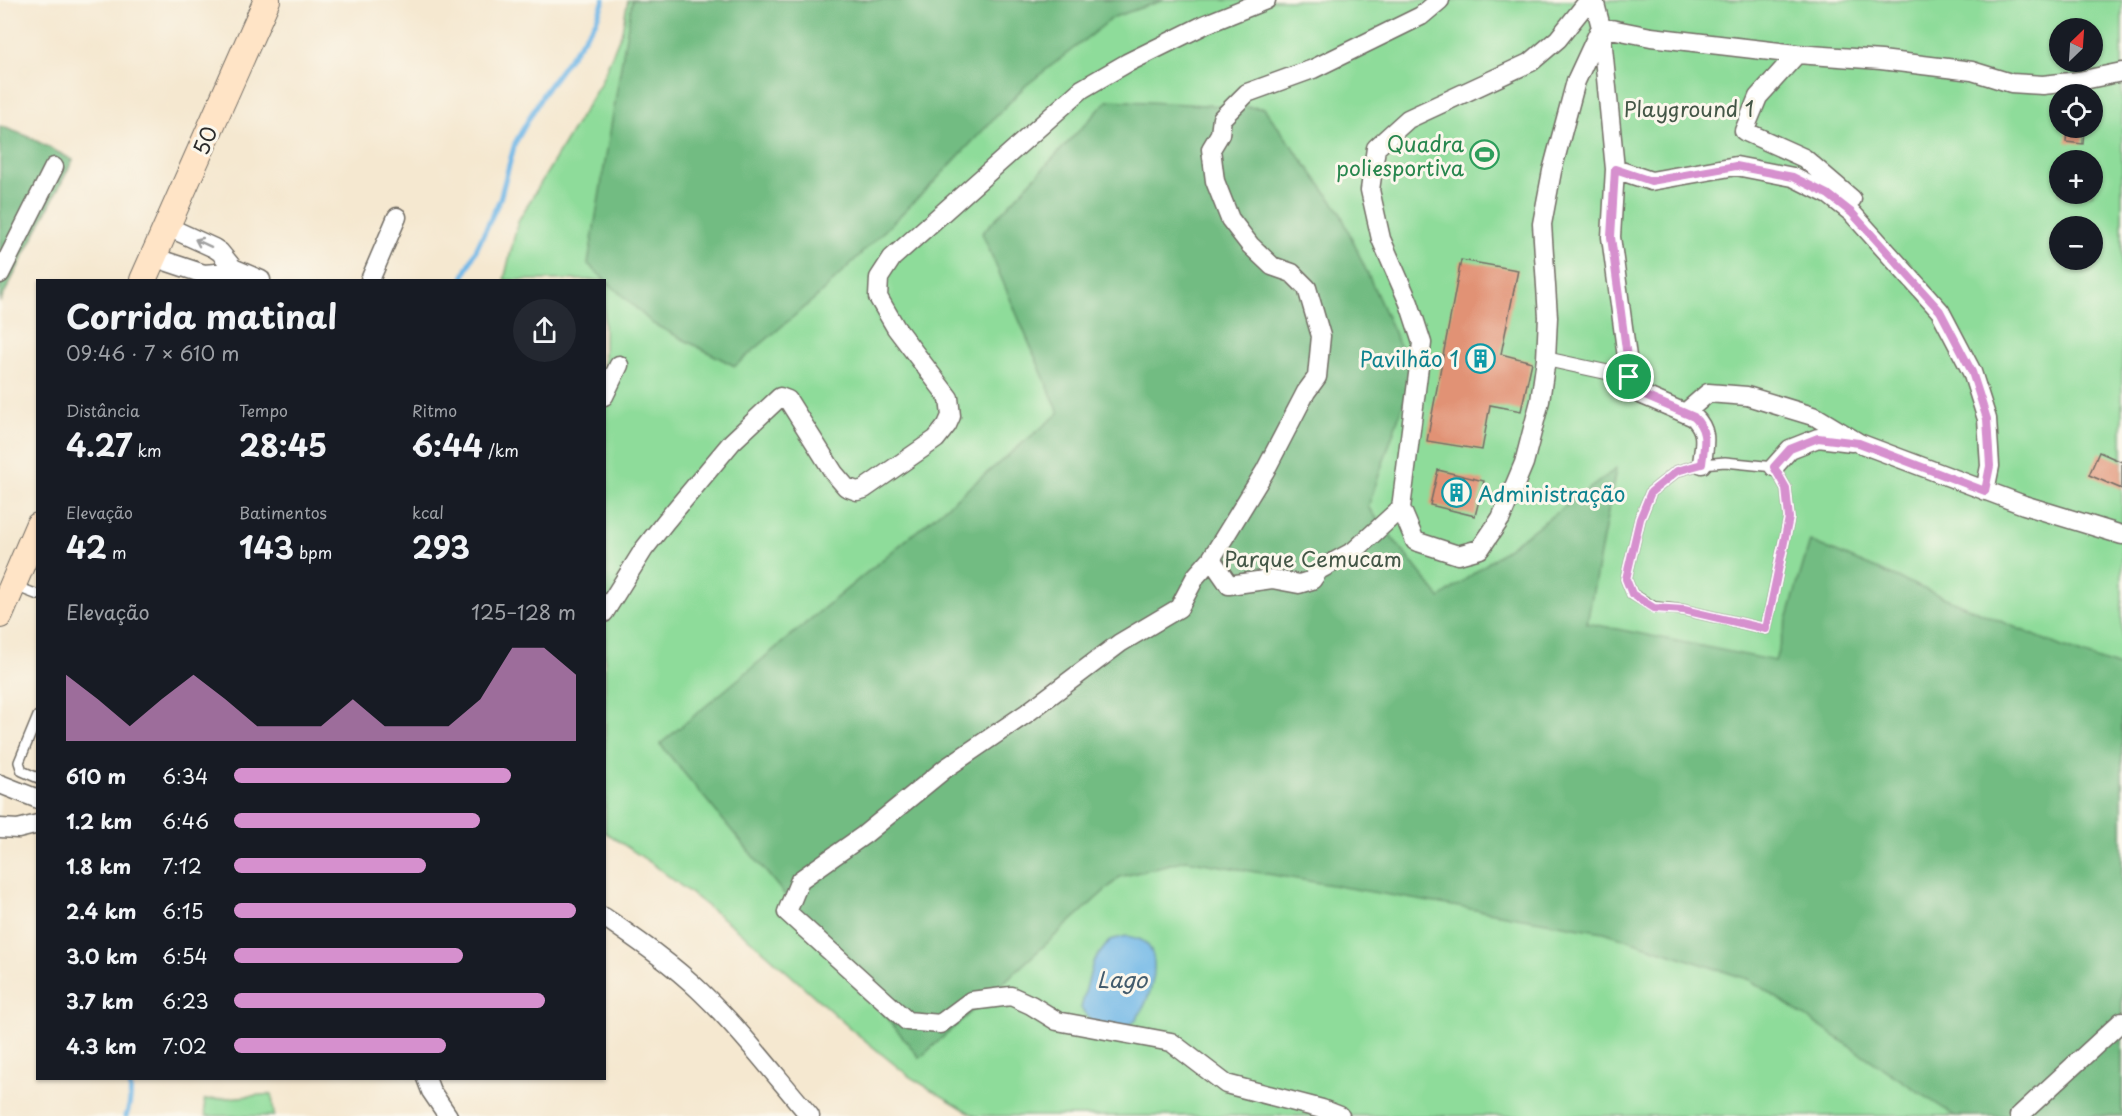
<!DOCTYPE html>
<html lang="pt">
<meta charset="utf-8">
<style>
:root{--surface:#171b24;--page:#242831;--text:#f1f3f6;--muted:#9ea1a6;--accent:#d690ce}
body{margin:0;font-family:"Playpen Sans",sans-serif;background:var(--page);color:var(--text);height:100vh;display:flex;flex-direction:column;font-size:22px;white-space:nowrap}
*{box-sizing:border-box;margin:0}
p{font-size:20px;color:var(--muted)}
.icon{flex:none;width:33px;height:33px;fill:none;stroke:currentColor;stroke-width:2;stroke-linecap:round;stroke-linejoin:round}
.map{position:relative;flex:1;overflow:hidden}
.side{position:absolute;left:36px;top:279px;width:570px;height:801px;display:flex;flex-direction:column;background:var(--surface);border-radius:0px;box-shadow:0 2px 4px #0004}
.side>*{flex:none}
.needle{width:39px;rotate:25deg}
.tools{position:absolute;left:2049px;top:18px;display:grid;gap:12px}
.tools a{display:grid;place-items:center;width:54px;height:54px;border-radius:50%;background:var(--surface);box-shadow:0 2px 4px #0004;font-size:30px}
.pin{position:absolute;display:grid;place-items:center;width:51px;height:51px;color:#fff;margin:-26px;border:3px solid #fff;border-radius:50%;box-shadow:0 2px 6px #0007}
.round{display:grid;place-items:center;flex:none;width:63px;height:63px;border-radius:32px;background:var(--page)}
.summary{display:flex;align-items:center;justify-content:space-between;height:102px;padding:0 30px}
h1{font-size:33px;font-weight:700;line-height:45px}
.figures{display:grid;grid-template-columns:repeat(3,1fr);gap:9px;height:102px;padding:6px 30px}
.figures div{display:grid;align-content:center}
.figures b{font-size:30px;font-weight:700}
.figures small{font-size:16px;font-weight:400}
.figures p{font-size:16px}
.chart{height:168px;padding:12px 30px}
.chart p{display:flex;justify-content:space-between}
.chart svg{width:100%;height:108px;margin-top:6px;fill:var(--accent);opacity:.7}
ul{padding:0 30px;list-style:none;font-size:20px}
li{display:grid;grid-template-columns:96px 72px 1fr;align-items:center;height:45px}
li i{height:15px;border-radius:8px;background:var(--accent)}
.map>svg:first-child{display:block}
.green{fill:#8edc9a;stroke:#5c8462;stroke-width:1.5;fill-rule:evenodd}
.forest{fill:#72bc82;stroke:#4e7456;stroke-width:1.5}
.water{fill:#70b7e7;stroke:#4e7189;stroke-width:1.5}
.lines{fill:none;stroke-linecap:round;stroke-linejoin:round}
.stream{stroke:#70b7e7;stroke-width:5}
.building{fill:#e19274}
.service-casing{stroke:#726d65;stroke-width:12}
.pedestrian-casing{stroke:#726d65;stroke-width:16}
.minor-casing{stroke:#726d65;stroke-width:21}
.secondary-casing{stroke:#726d65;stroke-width:28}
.service{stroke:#fff;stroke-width:9}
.pedestrian{stroke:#fff;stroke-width:14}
.minor{stroke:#fff;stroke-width:18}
.secondary{stroke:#ffe4c6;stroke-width:26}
.oneway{stroke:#a0a0a0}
.route-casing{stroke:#fff;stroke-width:12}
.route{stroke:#d690ce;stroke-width:8}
.labels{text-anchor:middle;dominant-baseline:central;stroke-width:6;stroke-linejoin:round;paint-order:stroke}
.park-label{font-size:21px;fill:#445747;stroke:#fbf7ec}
.street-label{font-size:21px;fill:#2b2b2b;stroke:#fbf7ec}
.leisure-label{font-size:21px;fill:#27864d;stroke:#fbf7ec;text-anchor:end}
.culture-label{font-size:21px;fill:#0d838f;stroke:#fbf7ec;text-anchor:end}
.water-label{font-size:22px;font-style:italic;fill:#435c6d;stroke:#fbf7ec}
</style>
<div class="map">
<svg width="2122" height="1116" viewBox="0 0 2122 1116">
<rect width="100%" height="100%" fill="#fbf7ec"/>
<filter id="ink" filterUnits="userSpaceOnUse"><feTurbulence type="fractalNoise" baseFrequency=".0167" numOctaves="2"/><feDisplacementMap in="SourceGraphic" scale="12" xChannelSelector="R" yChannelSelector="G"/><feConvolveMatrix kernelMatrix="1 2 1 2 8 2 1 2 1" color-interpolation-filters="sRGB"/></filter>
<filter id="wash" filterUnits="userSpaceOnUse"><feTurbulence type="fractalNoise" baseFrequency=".008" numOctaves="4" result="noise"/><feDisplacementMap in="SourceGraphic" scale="24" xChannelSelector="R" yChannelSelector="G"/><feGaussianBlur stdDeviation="1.35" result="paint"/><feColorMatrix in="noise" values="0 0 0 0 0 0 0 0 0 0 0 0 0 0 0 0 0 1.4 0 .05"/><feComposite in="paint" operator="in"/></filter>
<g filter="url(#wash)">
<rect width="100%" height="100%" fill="#f5e8d0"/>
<!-- green -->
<path class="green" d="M628,0H2122V1116H975L910,1077L851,1029L757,945L654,865L605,832L604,280H504L518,221L600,84L622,31ZM2060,28H2092V62H2060ZM2060,94H2092V128H2060ZM2060,160H2092V194H2060ZM2060,226H2092V260H2060Z
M272,1094L274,1116H206L204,1100Z"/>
<!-- forest -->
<path class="forest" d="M632,0H1164L1114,17L1024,87L934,182L819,295L735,366L653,324L588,264Z
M1108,100L1264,108L1339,210L1413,375L1368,507L1440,598L1616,469L1587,623L1775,661L1810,541L2062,647L2122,668V1116H1955L1750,980L1604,932L1186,860L1120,877L920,1058L660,744L1059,413L982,233Z
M0,126L27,136L73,160L0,302Z"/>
<!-- water -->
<path class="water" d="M1127,936C1132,937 1137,938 1141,940C1166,953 1150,1004 1135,1020C1132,1023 1127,1026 1124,1029L1093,1023L1081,1008L1093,962L1110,940Z"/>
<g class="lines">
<!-- stream -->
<path class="stream" d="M462,280L500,199L515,143L543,94L596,21L604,0
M126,1116C131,1103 132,1092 129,1078"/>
</g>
<g id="blocks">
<!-- building -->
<path class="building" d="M2067,128H2084L2083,144L2066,142Z
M1461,260L1518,270L1501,354L1532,362L1521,411L1490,405L1482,450L1427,441Z
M2099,452L2122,462V489L2089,475Z
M1438,470L1484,481L1475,516L1430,505Z"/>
</g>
</g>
<g filter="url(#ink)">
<use href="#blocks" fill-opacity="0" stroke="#726d65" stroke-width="1.5"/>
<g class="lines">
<defs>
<path id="service" d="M1725,462L1774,467L1786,488L1789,518L1766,629L1684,610L1654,607L1632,594L1626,579L1640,519L1651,492L1677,471L1702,464Z
M15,586L38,595
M38,716L19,762L22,771L38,778"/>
<path id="pedestrian" d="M1546,359L1629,377"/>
<path id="minor" d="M1589,0L1558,39L1531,62L1408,119L1376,148L1370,190L1381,239L1409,303L1422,343L1401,508L1415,541L1458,555L1480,549L1501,518L1524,463L1540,401L1546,359L1548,317L1542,224L1552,171L1576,81L1601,27L1651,37L1797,54L1881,60L1972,71L2011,83L2043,85L2079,81L2122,72
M1594,0L1601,27L1615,169L1611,237L1631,387L1638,393L1694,417C1709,432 1704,444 1702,464
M1797,54L1758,97L1744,131L1804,158L1852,199
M1615,169L1651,181L1736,166L1793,177L1829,195L1852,213L1940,311L1972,372L1987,419L1990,466L1985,491
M166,226L214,248L220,252L233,268L261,280
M153,257L204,274L216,273L233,268
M0,274L54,167
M370,280L397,217
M604,396L619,365
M1685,413L1708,393L1747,396L1816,417L1859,443L2024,505L2122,535
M1774,467L1790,449L1818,438L1852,442
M1211,559L1229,585L1272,579L1299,584L1312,580L1319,570L1354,551L1401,508
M604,613L644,549L666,521L732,442L780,397L788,400L834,473L846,487L857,491L864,489L936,439L947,425L951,416L949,398L896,328L878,297L879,278L892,258L1082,89L1127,63L1206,24L1266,0
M0,784L38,799
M0,828L18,829L38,824
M604,917C637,940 671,963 700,991C740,1029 774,1074 810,1116
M426,1078L431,1091L448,1116
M1340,1116L1322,1109L1226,1084L1171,1042L1057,1021L1031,1005L1011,996L971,1001L940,1024L907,1021L787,912L800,880L864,835L946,768L1027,713L1120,643L1179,608L1196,576L1211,559L1265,471L1306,392L1317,377L1321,336L1307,288L1292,273L1272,266L1250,245L1230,219L1215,181L1211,149L1220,134L1222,118L1247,93L1313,69L1421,16L1440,0
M2019,1116L2122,1021"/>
<path id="secondary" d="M143,280L267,0
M0,615L38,526"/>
</defs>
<!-- service casing -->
<use href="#service" class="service-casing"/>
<!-- pedestrian casing -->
<use href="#pedestrian" class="pedestrian-casing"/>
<!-- minor casing -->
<use href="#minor" class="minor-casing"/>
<!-- secondary casing -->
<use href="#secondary" class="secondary-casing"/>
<!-- service -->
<use href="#service" class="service"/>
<!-- pedestrian -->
<use href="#pedestrian" class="pedestrian"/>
<!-- minor -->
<use href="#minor" class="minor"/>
<!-- secondary -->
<use href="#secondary" class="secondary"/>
</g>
<!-- one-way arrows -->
<defs><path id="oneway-shaft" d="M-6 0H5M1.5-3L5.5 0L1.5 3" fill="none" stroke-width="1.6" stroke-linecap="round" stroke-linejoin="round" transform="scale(1.5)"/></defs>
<use class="oneway" href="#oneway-shaft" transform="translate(203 243) rotate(-155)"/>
</g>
<g class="lines" filter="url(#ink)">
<defs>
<path id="route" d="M1736,166L1793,177L1829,195L1852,213L1940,311L1972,372L1987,419L1990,466L1985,491L1859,443L1818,438L1790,449L1774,467L1786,488L1789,518L1766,629L1684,610L1654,608L1632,594L1626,579L1640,519L1651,492L1677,471L1702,464C1704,444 1709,432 1694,417L1638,393L1631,387L1611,237L1615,169L1651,181Z"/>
</defs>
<!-- route casing -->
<use href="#route" class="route-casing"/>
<!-- route -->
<use href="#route" class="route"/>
</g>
<!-- icons -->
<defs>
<symbol id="stadium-ring" viewBox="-11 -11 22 22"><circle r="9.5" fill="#fbf7ec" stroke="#2e9e5b" stroke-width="1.5"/><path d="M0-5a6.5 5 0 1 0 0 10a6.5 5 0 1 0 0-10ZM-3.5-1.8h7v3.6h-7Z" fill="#2e9e5b"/></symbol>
<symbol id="building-ring" viewBox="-11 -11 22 22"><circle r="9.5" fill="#fbf7ec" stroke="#0f9aa8" stroke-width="1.5"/><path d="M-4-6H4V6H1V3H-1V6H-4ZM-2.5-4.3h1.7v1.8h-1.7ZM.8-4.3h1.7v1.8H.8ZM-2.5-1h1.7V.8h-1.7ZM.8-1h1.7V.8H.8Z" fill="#0f9aa8"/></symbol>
</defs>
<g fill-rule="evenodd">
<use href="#stadium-ring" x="1468" y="138" width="33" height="33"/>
<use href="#building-ring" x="1464" y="342" width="33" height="33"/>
<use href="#building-ring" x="1440" y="476" width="33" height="33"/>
</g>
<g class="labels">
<!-- park labels -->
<g class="park-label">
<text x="1689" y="108">Playground 1</text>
<text x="1313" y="558">Parque Cemucam</text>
</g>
<!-- street labels -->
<g class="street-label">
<text transform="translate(204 140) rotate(-66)">50</text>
</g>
<!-- leisure labels -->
<g class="leisure-label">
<text x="1464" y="143">Quadra<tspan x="1464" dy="24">poliesportiva</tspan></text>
</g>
<!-- culture labels -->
<g class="culture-label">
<text x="1459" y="358">Pavilhão 1</text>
<text x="1478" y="493" text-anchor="start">Administração</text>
</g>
<!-- water labels -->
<g class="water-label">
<text x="1122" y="978">Lago</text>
</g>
</g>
</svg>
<div class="tools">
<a><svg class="needle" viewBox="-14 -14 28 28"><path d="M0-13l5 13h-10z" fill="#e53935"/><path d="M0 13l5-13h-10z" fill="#9ea1a6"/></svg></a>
<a><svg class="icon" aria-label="locate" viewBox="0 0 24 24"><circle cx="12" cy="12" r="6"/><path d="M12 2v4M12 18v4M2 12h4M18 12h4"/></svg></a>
<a>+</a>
<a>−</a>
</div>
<div class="pin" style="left:1629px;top:377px;background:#1e9e55"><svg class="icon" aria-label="arrive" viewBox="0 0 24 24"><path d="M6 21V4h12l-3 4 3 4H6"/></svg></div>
<section class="side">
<div class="summary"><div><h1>Corrida matinal</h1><p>09:46 · 7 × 610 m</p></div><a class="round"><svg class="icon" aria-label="share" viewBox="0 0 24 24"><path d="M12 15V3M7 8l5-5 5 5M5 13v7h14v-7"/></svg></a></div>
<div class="figures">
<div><p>Distância</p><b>4.27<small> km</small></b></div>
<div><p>Tempo</p><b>28:45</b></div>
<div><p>Ritmo</p><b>6:44<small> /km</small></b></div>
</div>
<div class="figures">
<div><p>Elevação</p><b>42<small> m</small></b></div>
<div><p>Batimentos</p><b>143<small> bpm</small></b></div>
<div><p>kcal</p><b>293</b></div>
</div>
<div class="chart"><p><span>Elevação</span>125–128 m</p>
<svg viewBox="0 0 160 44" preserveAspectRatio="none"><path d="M0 44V17L10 27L20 38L30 27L40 17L50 27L60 38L70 38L80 38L90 27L100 38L110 38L120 38L130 27L140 6L150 6L160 17V44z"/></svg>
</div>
<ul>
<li><b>610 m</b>6:34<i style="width:81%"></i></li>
<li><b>1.2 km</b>6:46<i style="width:72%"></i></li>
<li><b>1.8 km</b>7:12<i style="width:56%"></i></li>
<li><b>2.4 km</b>6:15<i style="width:100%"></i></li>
<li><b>3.0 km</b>6:54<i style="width:67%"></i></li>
<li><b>3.7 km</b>6:23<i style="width:91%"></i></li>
<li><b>4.3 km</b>7:02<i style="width:62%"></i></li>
</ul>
</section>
</div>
